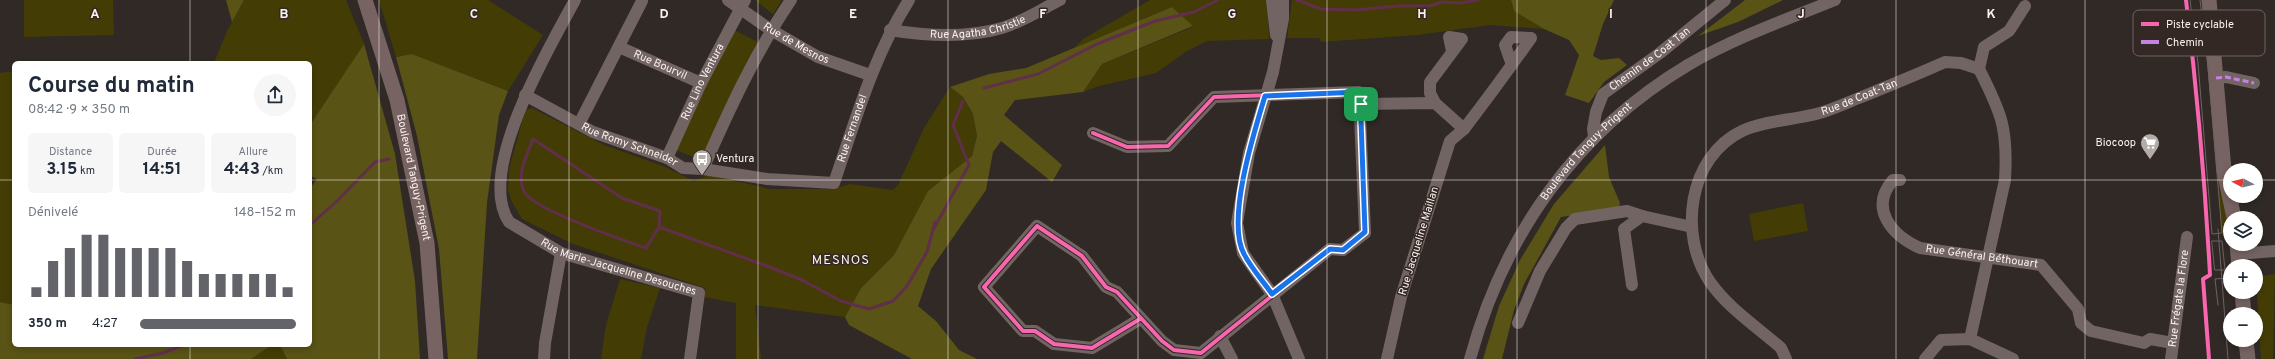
<!DOCTYPE html>
<html lang="fr">
<meta charset="utf-8">
<style>
:root{--surface:#fff;--page:#f6f6f7;--text:#1f2937;--muted:#747a83;--accent:#62646a}
body{margin:0;font-family:Overpass,sans-serif;background:var(--page);color:var(--text);height:100vh;display:flex;flex-direction:column;font-size:15px;white-space:nowrap}
*{box-sizing:border-box;margin:0}
p{font-size:13px;color:var(--muted)}
.icon{flex:none;width:22px;height:22px;fill:none;stroke:currentColor;stroke-width:2;stroke-linecap:round;stroke-linejoin:round}
.map{position:relative;flex:1;overflow:hidden}
.sheet{position:absolute;left:12px;top:61px;width:300px;height:286px;display:flex;flex-direction:column;background:var(--surface);border-radius:6px;box-shadow:0 2px 6px #0003}
.sheet>*{flex:none}
.needle{width:26px;rotate:277deg}
.buttons{position:absolute;left:2223px;top:163px;display:grid;gap:8px}
.buttons a{display:grid;place-items:center;width:40px;height:40px;border-radius:50%;background:var(--surface);box-shadow:0 2px 6px #0003;font-size:20px}
.pin{position:absolute;display:grid;place-items:center;width:34px;height:34px;color:#fff;margin:-17px;border-radius:8px;box-shadow:0 2px 6px #0006}
.round{display:grid;place-items:center;flex:none;width:42px;height:42px;border-radius:21px;background:var(--page)}
.head{display:flex;align-items:center;justify-content:space-between;height:68px;padding:0 16px}
h1{font-size:22px;font-weight:700;line-height:30px}
.stats{display:grid;grid-template-columns:repeat(3,1fr);gap:6px;height:68px;padding:4px 16px}
.stats div{display:grid;align-content:center;border-radius:6px;background:var(--page);text-align:center}
.stats b{font-size:17px;font-weight:700}
.stats small{font-size:11px;font-weight:400}
.stats p{font-size:11px}
.chart{height:112px;padding:8px 16px}
.chart p{display:flex;justify-content:space-between}
.chart svg{width:100%;height:72px;margin-top:4px;stroke:var(--accent);stroke-width:6}
ul{padding:0 16px;list-style:none;font-size:13px}
li{display:grid;grid-template-columns:64px 48px 1fr;align-items:center;height:30px}
li i{height:10px;border-radius:5px;background:var(--accent)}
.map>svg:first-child{display:block}
.green{fill:#433d05}
.forest{fill:#595315}
.lines{fill:none;stroke-linecap:round;stroke-linejoin:round}
.stream{stroke:#612f4b;stroke-width:3}
.minor{stroke:#736464;stroke-width:12}
.major{stroke:#766362;stroke-width:15}
.tram{stroke:#6c6362;stroke-width:1}
.quiet{stroke:#c483df;stroke-width:3;stroke-dasharray:6 3;stroke-linecap:butt}
.cycleway-casing{stroke:#332823;stroke-width:6}
.cycleway{stroke:#f766af;stroke-width:4}
.route-casing{stroke:#fff;stroke-width:8}
.route{stroke:#1a73e8;stroke-width:5}
.grid{fill:none;stroke:#faf2ee;stroke-width:1;stroke-opacity:0.55}
.labels{text-anchor:middle;dominant-baseline:central;stroke-width:3;stroke-linejoin:round;paint-order:stroke}
.street-label{font-size:11px;fill:#faf2ee;stroke:#332823}
.poi-label{font-size:11px;fill:#faf2ee;stroke:#332823;text-anchor:end}
.quarter-label{font-size:13px;letter-spacing:1px;fill:#faf2ee;stroke:#332823}
.key{fill:#332823;stroke:#6f6560;stroke-width:1}
.key-label{font-size:11px;fill:#faf2ee}
.grid-label{font-size:13px;text-anchor:middle;font-weight:bold;fill:#faf2ee;stroke:#332823;stroke-width:3;stroke-linejoin:round;paint-order:stroke}
</style>
<div class="map">
<svg width="2275" height="359" viewBox="0 0 2275 359">
<rect width="100%" height="100%" fill="#302926"/>
<!-- green -->
<path class="green" d="M24,0H113L114,35L24,37Z
M244,0H346L364,44L310,125V63H214L227,31Z
M379,0H488L543,35L508,91L412,54L396,57Z
M755,0H782L773,14Z
M1150,0H1267L1269,39L1207,41L1187,51L1156,73L1099,86L1083,92L1102,64L1193,27L1172,7L1074,48L1083,39Z
M1292,0H1511L1514,11L1544,29L1490,25L1418,35L1321,42L1319,38H1287Z
M734,30L760,43L703,161L676,150L702,93Z
M14,71V305H13L0,302V73Z
M950,87L963,97L973,114L977,136L972,156L928,191L894,255L861,288L845,317L755,305L761,359H736V303L704,297L705,288L573,244L522,219L512,202L508,190L509,169L523,118L526,110L532,108L604,145L663,166L694,181L709,175L770,189H832L850,184L893,190L898,185L924,128Z
M2216,160L2230,219V233H2222Z
M1803,203L1808,231L1754,241L1749,214Z
M2275,274L2273,359H2261L2256,277Z
M620,279L660,288L647,327L641,359H601L606,325Z
M272,345H280L287,359H251Z"/>
<!-- forest -->
<path class="forest" d="M226,0H244L232,22Z
M1511,0H1614L1603,24L1593,56L1601,60L1619,58L1627,65L1604,82L1589,103L1565,95L1579,55L1569,40L1544,29L1514,11Z
M1745,0H1783L1738,22L1698,36Z
M1172,7L1193,26L1102,64L1083,92L1015,100L1004,115L1062,165L1052,182L1001,141L993,152L986,190L931,269L918,306L936,321L959,350L977,359H912L849,325L845,317L861,288L894,255L928,191L972,156L977,136L973,114L963,97L950,87L989,74L1026,68Z
M364,44L395,154L415,281L420,359H287L280,345H310V188L317,179L310,176V125Z
M412,54L508,91L499,115L487,203L477,359H448L439,249L417,136L396,57Z
M1605,145L1609,177L1620,203L1619,209L1561,217L1524,284L1514,310L1502,359H1483L1499,306L1520,260L1554,204Z
M0,302L14,305V345H272L251,359H0Z"/>
<g class="lines">
<!-- stream -->
<path class="stream" d="M1297,0L1321,9L1355,10L1398,6H1430L1442,2L1460,3L1478,0
M984,88L1038,74L1097,44L1155,21L1194,12L1218,0
M533,139L622,198L660,211L659,227L646,248C623,240 537,211 525,193C515,177 527,155 533,139Z
M310,225L337,201L375,162L389,159
M659,227L767,266L802,280L841,301L869,309L893,301L907,286L927,252L935,222L933,230L969,165L953,125L963,101
M135,359L163,353L184,345"/>
<!-- minor -->
<g class="minor">
<path id="s1" d="M575,0C550,47 475,171 509,222L561,253L699,293L690,359"/>
<path id="s2" d="M728,0L771,30L818,57L870,75"/>
<path d="M1272,0L1276,35"/>
<path d="M1283,0V19L1273,72L1249,153L1237,223L1243,253L1272,294L1299,359"/>
<path id="s3" d="M890,30C926,36 967,38 1002,28C1022,22 1042,9 1060,0"/>
<path id="s4" d="M619,47L701,83"/>
<path d="M1979,69L1984,47L2009,31L2025,6"/>
<path d="M2216,78L2226,77L2254,83"/>
<path id="s5" d="M525,95L593,132L667,158L683,168L703,169L767,179L834,183C856,119 873,57 909,0"/>
<path d="M1435,103L1430,93V82L1462,39L1449,37L1452,51"/>
<path d="M1361,104L1435,103L1464,129L1450,141L1401,297L1387,359"/>
<path d="M579,124L642,1"/>
<path d="M1464,129C1487,99 1509,69 1531,38L1511,37L1505,45L1512,65"/>
<path d="M1093,133L1127,147L1168,146L1214,97L1359,92L1365,233L1343,250L1330,249L1201,353L1174,350L1162,341L1117,292L1106,287L1082,256L1037,226L984,287L1023,331H1035L1054,344L1092,348L1140,319"/>
<path id="s6" d="M1594,137L1593,129L1596,112L1603,94L1660,53L1725,0"/>
<path id="s7" d="M667,158L701,83L745,0"/>
<path d="M703,169C729,110 755,53 791,0"/>
<path id="s8" d="M1900,180H1893C1868,209 1893,236 1920,248L2041,265L2078,309L2081,323L2091,331L2144,343L2150,339L2173,343"/>
<path d="M2238,254L2275,251"/>
<path d="M1632,285L1624,229L1642,216"/>
<path d="M1518,323L1540,271L1566,228L1575,219L1627,211L1642,216L1692,227"/>
<path d="M1220,336L1232,359"/>
<path d="M544,359L545,343L561,253"/>
<path id="s9" d="M1470,359C1504,234 1576,132 1688,65C1734,38 1785,20 1835,0"/>
<path id="s10" d="M1786,359L1781,348C1757,327 1728,308 1710,282C1678,235 1688,157 1742,131C1764,121 1792,120 1816,114C1832,110 1848,102 1864,96C1891,85 1918,74 1945,62L1961,63L1979,69C2002,114 2008,129 2005,180L1970,339"/>
<path d="M1925,359L1941,340L1970,339L2013,359"/>
<path id="s11" d="M2171,359L2187,237"/>
</g>
<!-- major -->
<g class="major">
<path id="s12" d="M365,0L397,100L427,243L436,359"/>
<path d="M2209,0L2224,170L2234,218"/>
<path d="M2237,244L2239,266"/>
<path d="M2242,292L2244,314"/>
<path d="M2246,340L2248,359"/>
</g>
<!-- tram -->
<path class="tram" d="M2190,0L2198,63L2212,234L2222,233L2208,67L2200,0
M2218,229L2228,359
M2212,241H2222L2225,270H2215Z
M2218,305L2215,279L2225,278V280"/>
<!-- quiet -->
<path class="quiet" d="M2216,78L2226,77L2254,83"/>
<defs>
<path id="cycleway" d="M2186,0C2197,91 2205,183 2210,275L2203,279L2209,359
M1093,133L1127,147L1168,146L1214,97L1359,92L1365,233L1343,250L1330,249L1201,353L1174,350L1162,341L1117,292L1106,287L1082,256L1037,226L984,287L1023,331H1035L1054,344L1092,348L1140,319"/>
</defs>
<!-- cycleway casing -->
<use href="#cycleway" class="cycleway-casing"/>
<!-- cycleway -->
<use href="#cycleway" class="cycleway"/>
</g>
<g class="lines">
<defs>
<path id="route" d="M1360,92L1365,232L1343,250L1330,249L1272,294C1263,281 1251,268 1244,254C1226,221 1254,132 1265,96Z"/>
</defs>
<!-- route casing -->
<use href="#route" class="route-casing"/>
<!-- route -->
<use href="#route" class="route"/>
</g>
<!-- grid -->
<path class="grid" d="M190,0V63M379,0V359M569,0V359M758,0V359M948,0V359M1138,0V359M1327,0V359M1517,0V359M1706,0V359M1896,0V359M2085,0V359M0,180H14M310,180H2230M2256,180H2275M190,345V359"/>
<!-- icons -->
<defs>
<symbol id="supermarket-pin" viewBox="-11 -11 22 30"><path d="M0 17L-7.5 6A9.5 9.5 0 1 1 7.5 6Z" fill="#b3aca8" stroke="#332823"/><path d="M-6-5.5h2.5l.6 2H6L4.5 2H-2.5L-4.4-4H-6ZM-1.5 3.2a1.3 1.3 0 1 0 .1 0ZM3 3.2a1.3 1.3 0 1 0 .1 0Z" fill="#fff"/></symbol>
<symbol id="bus-pin" viewBox="-11 -11 22 30"><path d="M0 17L-7.5 6A9.5 9.5 0 1 1 7.5 6Z" fill="#b3aca8" stroke="#332823"/><path d="M-5-6H5V4H4V6H2V4H-2V6H-4V4H-5ZM-3.5-4V0h7V-4ZM-3.5 1.2v1.5H-2V1.2ZM2 1.2v1.5H3.5V1.2Z" fill="#fff"/></symbol>
</defs>
<g fill-rule="evenodd">
<use href="#supermarket-pin" x="2139" y="132" width="22" height="30"/>
<use href="#bus-pin" x="691" y="148" width="22" height="30"/>
</g>
<g class="labels">
<!-- street labels -->
<g class="street-label">
<text stroke="none"><textPath href="#s3" startOffset="89">Rue Agatha Christie</textPath></text>
<text stroke="none"><textPath href="#s2" startOffset="81">Rue de Mesnos</textPath></text>
<text stroke="none"><textPath href="#s6" startOffset="103">Chemin de Coat Tan</textPath></text>
<text stroke="none"><textPath href="#s4" startOffset="45">Rue Bourvil</textPath></text>
<text stroke="none"><textPath href="#s7" startOffset="84">Rue Lino Ventura</textPath></text>
<text stroke="none"><textPath href="#s10" startOffset="405">Rue de Coat-Tan</textPath></text>
<text stroke="none"><textPath href="#s5" startOffset="384">Rue Fernandel</textPath></text>
<text stroke="none"><textPath href="#s5" startOffset="116">Rue Romy Schneider</textPath></text>
<text stroke="none"><textPath href="#s9" startOffset="241">Boulevard Tanguy-Prigent</textPath></text>
<text stroke="none"><textPath href="#s12" startOffset="184">Boulevard Tanguy-Prigent</textPath></text>
<text transform="translate(1419 241) rotate(-73)">Rue Jacqueline Maillan</text>
<text stroke="none"><textPath href="#s8" startOffset="157">Rue Général Béthouart</textPath></text>
<text stroke="none"><textPath href="#s1" startOffset="359">Rue Marie-Jacqueline Desouches</textPath></text>
<text stroke="none"><textPath href="#s11" startOffset="61">Rue Frégate la Flore</textPath></text>
</g>
<!-- poi labels -->
<g class="poi-label">
<text x="2136" y="143">Biocoop</text>
<text x="716" y="159" text-anchor="start">Ventura</text>
</g>
<!-- quarter labels -->
<g class="quarter-label">
<text x="841" y="261">MESNOS</text>
</g>
</g>
<!-- legend -->
<rect x="2133" y="10" width="132" height="46" rx="6" class="key"/>
<rect x="2141" y="22" width="18" height="4" fill="#f766af"/>
<rect x="2141" y="40" width="18" height="4" fill="#c483df"/>
<g class="key-label">
<text x="2166" y="28">Piste cyclable</text>
<text x="2166" y="46">Chemin</text>
</g>
<g class="grid-label">
<text x="95" y="18">A</text>
<text x="284" y="18">B</text>
<text x="474" y="18">C</text>
<text x="664" y="18">D</text>
<text x="853" y="18">E</text>
<text x="1043" y="18">F</text>
<text x="1232" y="18">G</text>
<text x="1422" y="18">H</text>
<text x="1611" y="18">I</text>
<text x="1801" y="18">J</text>
<text x="1991" y="18">K</text>
</g>
</svg>
<div class="buttons">
<a><svg class="needle" viewBox="-14 -14 28 28"><path d="M0-13l5 13h-10z" fill="#e53935"/><path d="M0 13l5-13h-10z" fill="#747a83"/></svg></a>
<a><svg class="icon" aria-label="layers" viewBox="0 0 24 24"><path d="M12 4l9 5-9 5-9-5zM3 14l9 5 9-5"/></svg></a>
<a>+</a>
<a>−</a>
</div>
<div class="pin" style="left:1361px;top:104px;background:#1e9e55"><svg class="icon" aria-label="arrive" viewBox="0 0 24 24"><path d="M6 21V4h12l-3 4 3 4H6"/></svg></div>
<section class="sheet">
<div class="head"><div><h1>Course du matin</h1><p>08:42 · 9 × 350 m</p></div><a class="round"><svg class="icon" aria-label="share" viewBox="0 0 24 24"><path d="M12 15V3M7 8l5-5 5 5M5 13v7h14v-7"/></svg></a></div>
<div class="stats">
<div><p>Distance</p><b>3.15<small> km</small></b></div>
<div><p>Durée</p><b>14:51</b></div>
<div><p>Allure</p><b>4:43<small> /km</small></b></div>
</div>
<div class="chart"><p><span>Dénivelé</span>148–152 m</p>
<svg viewBox="0 0 160 44" preserveAspectRatio="none"><path d="M5 44V38M15 44V22M25 44V14M35 44V6M45 44V6M55 44V14M65 44V14M75 44V14M85 44V14M95 44V22M105 44V30M115 44V30M125 44V30M135 44V30M145 44V30M155 44V38"/></svg>
</div>
<ul>
<li><b>350 m</b>4:27<i style="width:100%"></i></li>
</ul>
</section>
</div>
